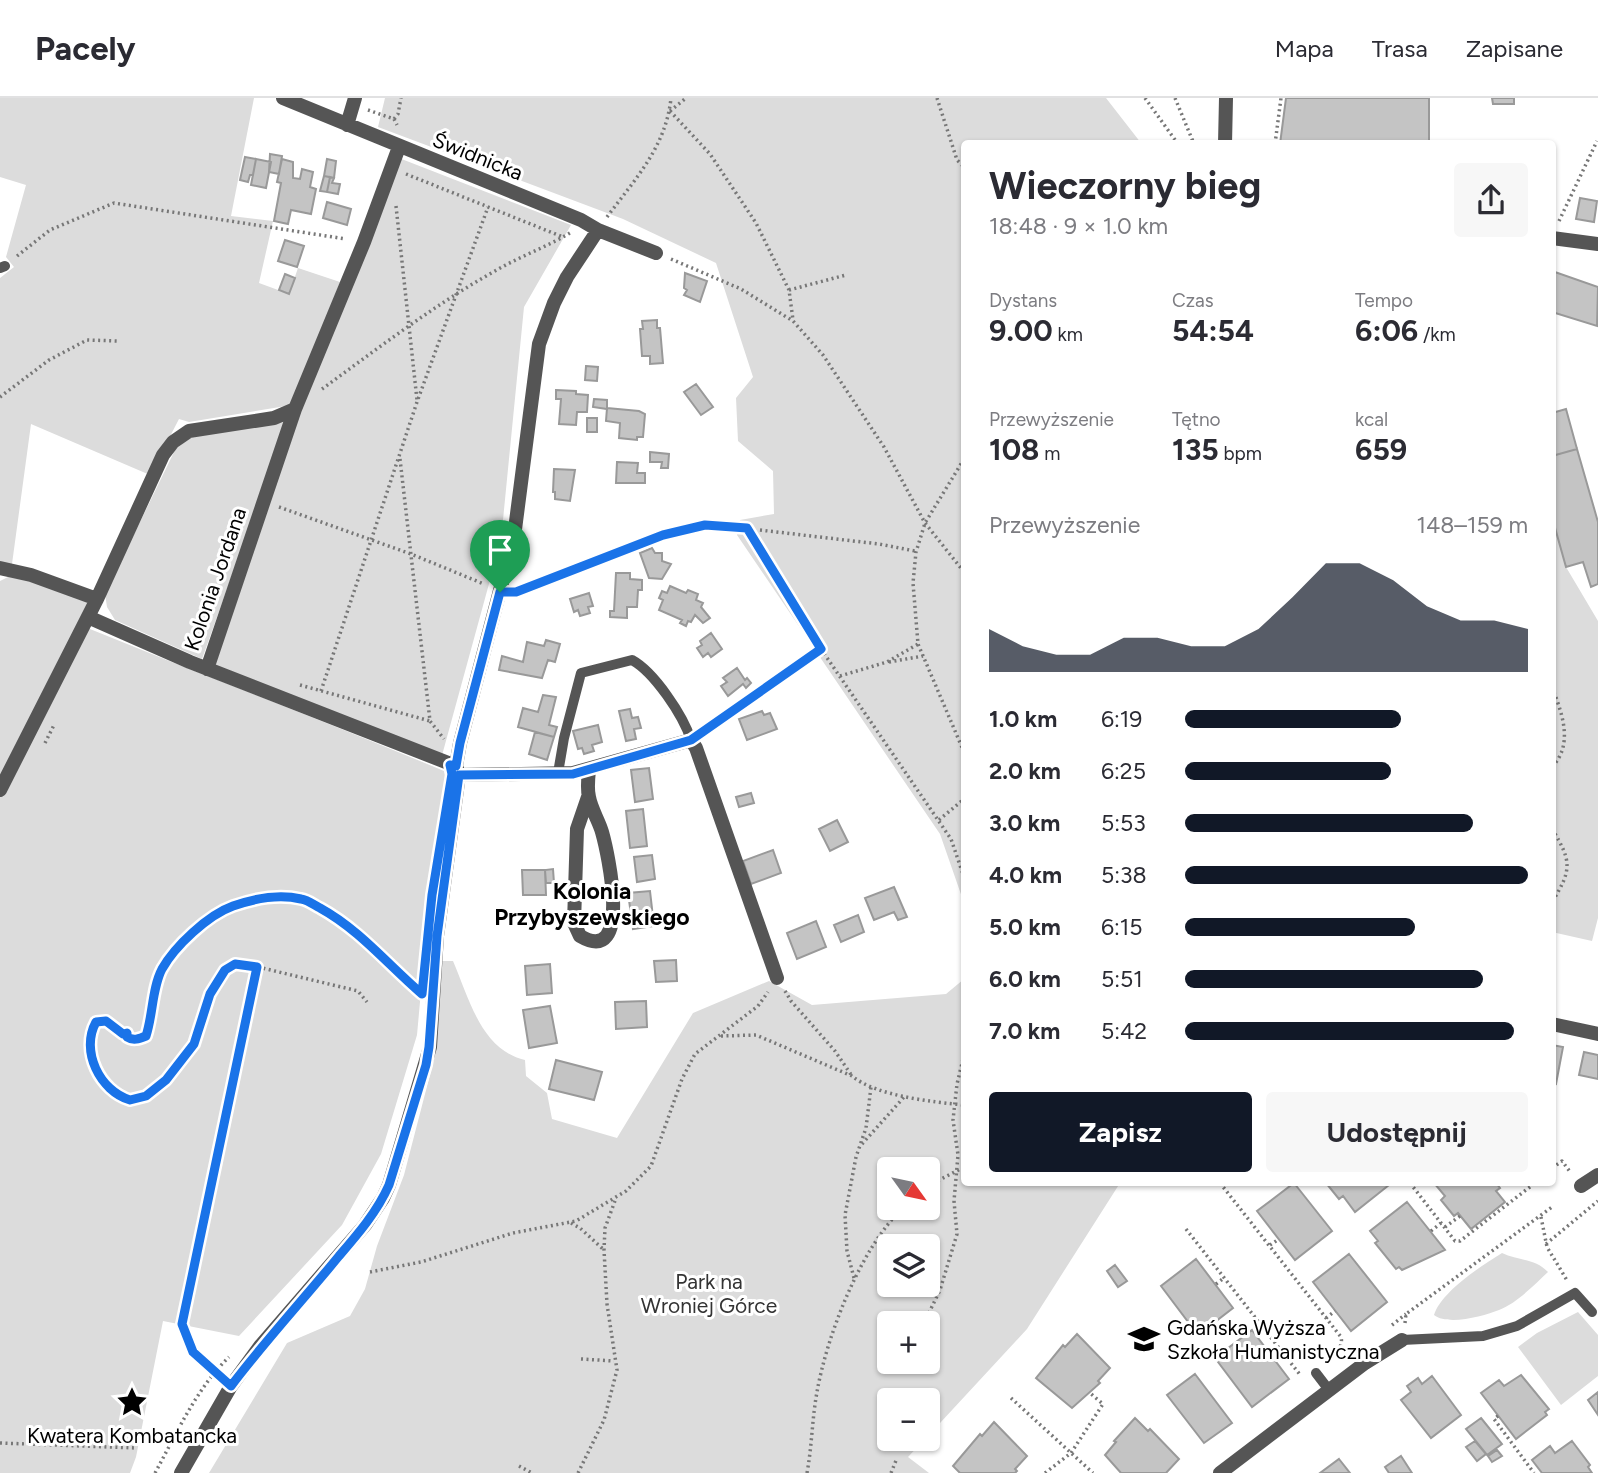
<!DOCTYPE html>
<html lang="pl">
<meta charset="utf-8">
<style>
:root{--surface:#fff;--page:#f7f7f7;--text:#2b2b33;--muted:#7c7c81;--line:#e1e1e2;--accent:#111827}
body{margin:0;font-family:Figtree,sans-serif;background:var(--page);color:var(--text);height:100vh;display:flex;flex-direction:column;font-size:26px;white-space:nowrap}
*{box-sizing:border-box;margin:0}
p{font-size:23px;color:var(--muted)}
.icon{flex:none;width:38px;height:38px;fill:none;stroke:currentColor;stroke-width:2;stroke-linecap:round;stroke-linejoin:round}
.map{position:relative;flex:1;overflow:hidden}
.details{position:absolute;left:961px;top:42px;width:595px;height:1046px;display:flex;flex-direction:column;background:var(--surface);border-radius:7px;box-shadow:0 2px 5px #0004}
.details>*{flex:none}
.needle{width:46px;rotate:123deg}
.fabs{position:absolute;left:877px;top:1059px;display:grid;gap:14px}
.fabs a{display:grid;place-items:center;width:63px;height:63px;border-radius:7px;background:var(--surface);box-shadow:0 2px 5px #0004;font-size:35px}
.pin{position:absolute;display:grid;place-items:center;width:60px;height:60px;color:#fff;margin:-72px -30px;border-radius:50% 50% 50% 0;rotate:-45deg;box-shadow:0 0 7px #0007}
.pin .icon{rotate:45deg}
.round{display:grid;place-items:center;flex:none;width:74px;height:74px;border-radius:7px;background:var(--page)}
.summary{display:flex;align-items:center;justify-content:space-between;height:119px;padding:0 28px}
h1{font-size:38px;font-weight:700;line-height:52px}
.metrics{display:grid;grid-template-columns:repeat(3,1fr);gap:10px;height:119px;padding:7px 28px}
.metrics div{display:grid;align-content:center}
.metrics b{font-size:30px;font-weight:700}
.metrics small{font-size:19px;font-weight:400}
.metrics p{font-size:19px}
.chart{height:196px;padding:14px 28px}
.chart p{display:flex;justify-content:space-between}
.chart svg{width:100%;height:126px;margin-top:7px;fill:var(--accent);opacity:.7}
.button{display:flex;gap:14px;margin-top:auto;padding:14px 28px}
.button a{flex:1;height:80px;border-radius:7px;background:var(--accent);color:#fff;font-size:28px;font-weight:700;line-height:80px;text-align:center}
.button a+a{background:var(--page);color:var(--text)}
ul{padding:0 28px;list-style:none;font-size:23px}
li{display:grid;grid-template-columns:112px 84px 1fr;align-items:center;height:52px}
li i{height:18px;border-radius:9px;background:var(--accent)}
header{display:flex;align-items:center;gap:42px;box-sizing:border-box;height:98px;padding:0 35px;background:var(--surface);border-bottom:2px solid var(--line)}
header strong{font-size:33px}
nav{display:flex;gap:38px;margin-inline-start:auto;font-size:24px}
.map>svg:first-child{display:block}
.green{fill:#dcdcdc;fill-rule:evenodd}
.building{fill:#c4c4c4;stroke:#999;stroke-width:2}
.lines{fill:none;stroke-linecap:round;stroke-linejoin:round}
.path{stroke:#777;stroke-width:3.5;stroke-dasharray:2 3.5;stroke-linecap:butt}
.service{stroke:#555;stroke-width:10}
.minor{stroke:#555;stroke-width:14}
.route-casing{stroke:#fff;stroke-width:14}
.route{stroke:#1a73e8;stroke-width:9}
.labels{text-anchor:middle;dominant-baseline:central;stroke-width:6;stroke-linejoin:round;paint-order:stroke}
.street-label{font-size:21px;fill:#000;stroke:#fff}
.park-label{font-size:21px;fill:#333;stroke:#fff}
.poi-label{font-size:21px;fill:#000;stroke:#fff;text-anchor:start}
.neighbourhood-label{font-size:23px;font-weight:bold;fill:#000;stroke:#fff}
</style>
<header>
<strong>Pacely</strong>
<nav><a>Mapa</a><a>Trasa</a><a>Zapisane</a></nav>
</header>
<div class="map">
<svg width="1598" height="1375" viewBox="0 0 1598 1375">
<rect width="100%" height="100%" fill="#fff"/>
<!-- green -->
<path class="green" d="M0,0H254L231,118L273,123L259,185L289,196L298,170L340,184L292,307L189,324L179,321L150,377L31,326L12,466L0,465V180L14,169L6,159L26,87L0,79Z
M385,0H1106L1141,45L964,46V805L940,736L737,437L740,422L774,416L773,373L738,343L736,300L753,279L716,165L623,121L378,29Z
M399,60L571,127L524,209L501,442L441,661L211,567L297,322Z
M288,320L202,561L115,522L107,509L105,496L175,352L191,338Z
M1552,419L1566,469L1598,523V820L1592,843L1552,834Z
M10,478H16L88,504L85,529C205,578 325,623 444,673L447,687L430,794L417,937L381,1056L342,1127L239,1238L163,1223L136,1359L130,1375H0V483Z
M442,863H453C469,900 481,952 525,962L526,978L547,995L552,1021L617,1040L693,915L769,883L812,907L946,896L964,881V1085H1120L1027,1231L928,1338V1302H889V1340L925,1341L908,1359L929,1375H209L287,1245L350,1218L365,1191L377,1148L404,1077L432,969ZM889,1071H928V1110H889ZM889,1148H928V1186H889ZM889,1225H928V1264H889Z
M1502,1155C1518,1163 1535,1160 1548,1174C1534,1187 1517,1205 1499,1212C1484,1218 1448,1228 1434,1217C1441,1194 1481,1168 1502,1155Z
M1578,1214L1598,1237V1278L1561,1307L1518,1249L1537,1235Z"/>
<!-- building -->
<path class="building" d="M1286,0H1429V46H1280Z
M1492,0H1514V6H1493Z
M270,56L282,58L279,76L269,74Z
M245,59L256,61L253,77H250L248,84L240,82Z
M256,61L271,64L266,90L251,87Z
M282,61L293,64V80L300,81L302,71L313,74L310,89L316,91L311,116L291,112L288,126L274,123L281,85L277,84Z
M327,61L336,63L334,80L324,78Z
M324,78L330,79L327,94L320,93Z
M330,79L334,80L332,85L340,86L338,96L327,94Z
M1580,100L1597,103L1594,124L1576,121Z
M327,104L351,111L347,127L323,120Z
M285,142L304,148L297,169L278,163Z
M1552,173L1598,189L1597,228L1552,214Z
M685,175L707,183L700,204L684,197L687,192L684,190Z
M285,176L295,180L289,196L279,192Z
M657,222V230H660L663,265L650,266V258H642L640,231H643L642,223Z
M586,268L598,269L597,283L585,282Z
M696,286L713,309L701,317L684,294Z
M556,292L576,293V296L588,297L587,314H577L576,327L559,326L561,301H556Z
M594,301L607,302V311L593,309Z
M607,310L639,313L645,316L643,339H637V342L619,340L620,325L606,323Z
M1566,311L1577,351L1552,358V315Z
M587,320H597V334H587Z
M1577,351L1598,424V486L1591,489L1583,464L1566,469L1552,419V358Z
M650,354L669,356L668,370H661L662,364H650Z
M617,364L638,365L637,375H645V385H616Z
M554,371L575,372L570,403L555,401V394H553Z
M652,450L655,455H662V463L671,466L662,481L649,480L640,455Z
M616,475H630V481L642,482V492H638L637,509H627V520L610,519V513H614Z
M670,488L686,495L688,492L698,496L696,502L703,505L701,509L710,520L703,525L695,517L691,524L688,523L686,528L680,525L682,522L659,512L663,502L659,500L662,493L667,495Z
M589,495L593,508L588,509L590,515L580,518L578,512L574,514L570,501Z
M711,535L722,551L711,559L708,555L703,559L697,550L702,547L700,543Z
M546,542L560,546L555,564L548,562L542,580L499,572L502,558L523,564L527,544L544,548Z
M737,570L745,582L747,580L751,585L746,590L743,586L728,598L721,588L727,584L723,580Z
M543,597L556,599L549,627L557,629L554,639L518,629L523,610L538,614Z
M630,611L632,620L638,619L641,630L634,631L636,641L626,643L619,613Z
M762,613L764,617L770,615L777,631L747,642L739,621Z
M598,627L602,644L592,647L594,653L584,656L582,650L578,651L573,633Z
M535,634L554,639L547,662L529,656Z
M649,670L653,701L635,704L631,672Z
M751,695L754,705L739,709L736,699Z
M643,711L647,748L630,750L626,713Z
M837,722L848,744L830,753L819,731Z
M773,752L781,775L751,786L743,763Z
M652,757L655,781L637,784L634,759Z
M553,771L554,785H546L545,772Z
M522,772H545L546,797H523Z
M894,789L907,819L898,822L894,814L874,822L865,800Z
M650,793L654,828L633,831L628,795Z
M858,817L864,834L841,844L834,827Z
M816,823L826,849L797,861L787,835Z
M676,862L677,883L656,884L654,863Z
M550,866L552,895L527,897L525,868Z
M646,903L647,929L616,931L615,904Z
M550,908L557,945L529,950L523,912Z
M1552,947L1563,949L1556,986L1552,985Z
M1584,954L1598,957V981L1579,977Z
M556,962L602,974L594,1002L549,991Z
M1294,1085L1332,1133L1295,1162L1257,1113Z
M1326,1085H1388L1389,1087L1355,1114L1343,1098L1339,1101Z
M1434,1085H1496L1500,1090L1496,1093L1505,1104L1471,1131L1458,1115L1454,1118L1441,1102L1445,1098Z
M1407,1104L1445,1152L1402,1172L1399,1169L1396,1171L1375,1145L1378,1143L1370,1133Z
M1349,1156L1387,1204L1351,1233L1313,1184Z
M1196,1161L1233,1210L1198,1237L1161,1188Z
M1115,1167L1127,1183L1118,1189L1107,1173Z
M1252,1232L1289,1281L1252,1309L1215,1260Z
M1077,1236L1110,1270L1098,1283L1100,1285L1072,1310L1036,1280L1063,1247L1065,1249Z
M1195,1276L1232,1325L1204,1345L1167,1297Z
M1521,1277L1549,1311L1545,1314L1547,1317L1516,1341L1481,1295L1499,1282L1504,1288Z
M1432,1278L1461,1317L1431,1340L1401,1302L1411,1294L1407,1288L1418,1280L1422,1286Z
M1598,1294V1317L1588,1302Z
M1135,1320L1148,1333L1150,1331L1179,1361L1166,1375H1121L1105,1357L1116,1344L1114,1343Z
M1481,1320L1502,1346L1487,1357L1466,1331Z
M994,1324L1027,1358L1015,1371L1017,1373L1015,1375H960L953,1368L980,1336L982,1338Z
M1475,1343L1486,1356L1477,1363L1466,1349Z
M1572,1343L1590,1367L1588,1369L1592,1375H1542L1532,1362L1550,1348L1555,1355Z
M1497,1352L1502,1358L1492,1364L1488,1358Z
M1401,1358L1412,1375H1389L1385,1369Z
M1339,1361L1350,1375H1320Z"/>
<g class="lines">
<!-- path -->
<path class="path" d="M937,0L957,62L964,69
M1145,0L1178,46
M1175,0L1194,46
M368,12L394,21L397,27
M670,13L710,56L756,125L789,192L793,222
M670,13L686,0
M394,21L398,16L401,0
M1275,46L1281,0
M406,76L563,139
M396,108L417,302
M607,119C635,81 666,49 671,0
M1559,123L1597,43
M17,158L50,132L114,105L346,141
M671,161L741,191L793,223L823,257L884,349L925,425L964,474
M789,192L846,177
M322,291C380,249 438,204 502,169C524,157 548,148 570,135
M0,299L49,262L87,242L117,243
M400,361L430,623L444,641
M964,361L925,425L916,454L913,485L918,546L964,654
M279,409L411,456L484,486
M760,432L879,446L915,453
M755,443L821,551L951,741L964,779
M889,564L923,558
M840,578L887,564L918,546
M300,587L430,623
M1552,589C1562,615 1574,646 1552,669
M321,593L417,304L488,109
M705,631L821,551
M45,645L54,627
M939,722L964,701
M1552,731C1572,763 1572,772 1552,804
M258,869L358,893L367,904
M785,893L791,903L835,953L852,978
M123,936L125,939L128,937L125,934L123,936L106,923L96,924C85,943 91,980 110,992C116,995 123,1001 129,1002C149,1004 187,961 195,944C207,921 205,889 226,871C235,863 246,867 257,869L182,1226L193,1254L214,1273
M721,938L756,937L852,978C876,998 933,1004 964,1007
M127,939L138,942L146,938C153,917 152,891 162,871C166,864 173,857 179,851C204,820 234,803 274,800C283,799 296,798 305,802C349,820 384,859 417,891
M862,1046L905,998
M1552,1070L1562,1063L1571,1075
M1220,1085L1341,1239C1344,1251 1332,1257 1323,1263
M1410,1085L1455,1143H1460L1535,1085
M928,1088L964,1069
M1541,1119L1547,1149L1568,1184
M571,1125L580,1130L604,1152
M1445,1129L1460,1118
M1186,1131L1301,1278
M1431,1133L1441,1125
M1546,1146L1598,1103
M1270,1147L1279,1141
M370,1174L421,1164L513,1135L576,1123L626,1093L651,1068L682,981L695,956L758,908L768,894
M854,1180L847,1153L845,1117L856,1059L866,1030L871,989
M1216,1186L1224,1180
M1326,1220L1335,1213
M924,1225L940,1192L957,1136L954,1103L958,1057L953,1022L957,986L964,957
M1405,1225L1406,1216L1552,1109
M1392,1227L1406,1216
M1273,1259L1282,1253
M581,1261L614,1263
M1011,1300L1093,1375
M1498,1318L1494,1321L1534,1375
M0,1345L137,1350
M519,1368L532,1375
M155,1375C177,1335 196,1291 229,1259
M578,1375L604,1322L617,1272L607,1206L604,1152L605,1130L616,1100
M807,1375C812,1348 812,1321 817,1294C827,1237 861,1149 903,1110
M891,1375L897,1360
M1045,1375L1071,1355L1103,1306L1090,1295"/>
<!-- service -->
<path class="service" d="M0,170L5,168
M500,494H516L663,437L705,427L747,431
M558,675L564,640L581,575L632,562C654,574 683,617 691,642
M1402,1242L1483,1238L1517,1228L1575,1195L1592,1214
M1316,1275L1329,1292"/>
<!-- minor -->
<path class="minor" d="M283,0L581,122L598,132L656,155
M347,27L355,0
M1225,46L1226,0
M1552,140L1598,146
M0,470L31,477L97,501
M88,519L190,564L456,668
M207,571L295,311L364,144L399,49
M459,677L573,675L691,642L696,650L777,880
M0,692L97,501L163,357L173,344L189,333L274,320L295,311
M588,699L577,731L574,825L580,838C633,869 608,755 602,734C599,723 591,711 589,699C587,691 588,681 589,672
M1552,926L1598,936
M1581,1088L1598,1077
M181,1375L231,1288L261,1247L365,1127L383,1100L389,1087L430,949L437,838L459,677L456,668L460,645L514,439L539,246L554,205L567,179L598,132
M1220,1375L1365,1265L1402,1242"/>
</g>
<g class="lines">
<defs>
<path id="route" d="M705,427L747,430L821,551L691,642L573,676L459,677L437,838L429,949L426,967L389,1087C377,1114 358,1136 339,1158C303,1202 265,1243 231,1288L193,1254L182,1226L257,869L235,866L225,872L210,896L194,946L166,982L146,998L130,1002C100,993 80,953 96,924L106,923L123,936L127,935V939C133,943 139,941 146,938C153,917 152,890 162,871C175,848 208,817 233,808C253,801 279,796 301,801C308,802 314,807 320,810C360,832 388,867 422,896L432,797L452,676L450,667L456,668L460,645L500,494H516L663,437Z"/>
</defs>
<!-- route casing -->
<use href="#route" class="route-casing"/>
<!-- route -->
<use href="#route" class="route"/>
</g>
<!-- icons -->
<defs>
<symbol id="university-bare" viewBox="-9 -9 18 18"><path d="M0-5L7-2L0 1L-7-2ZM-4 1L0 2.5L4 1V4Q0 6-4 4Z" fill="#000" stroke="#fff" stroke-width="2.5" paint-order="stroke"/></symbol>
<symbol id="sight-bare" viewBox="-9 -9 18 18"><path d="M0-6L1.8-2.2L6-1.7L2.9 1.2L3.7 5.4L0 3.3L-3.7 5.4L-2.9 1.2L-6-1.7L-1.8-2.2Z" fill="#000" stroke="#fff" stroke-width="2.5" paint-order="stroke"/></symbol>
</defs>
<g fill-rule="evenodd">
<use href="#university-bare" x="1122" y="1219" width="44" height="44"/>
<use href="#sight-bare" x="110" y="1282" width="44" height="44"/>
</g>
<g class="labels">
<!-- street labels -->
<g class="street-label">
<text transform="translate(478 58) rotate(22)">Świdnicka</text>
<text transform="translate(215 481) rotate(-71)">Kolonia Jordana</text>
</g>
<!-- park labels -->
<g class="park-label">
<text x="709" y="1183">Park na<tspan x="709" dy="24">Wroniej Górce</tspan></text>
</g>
<!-- poi labels -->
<g class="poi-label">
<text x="1167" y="1229">Gdańska Wyższa<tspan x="1167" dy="24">Szkoła Humanistyczna</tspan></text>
<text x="132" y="1337" text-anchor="middle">Kwatera Kombatancka</text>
</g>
<!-- neighbourhood labels -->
<g class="neighbourhood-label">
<text x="592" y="793">Kolonia<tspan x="592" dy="26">Przybyszewskiego</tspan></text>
</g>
</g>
</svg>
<div class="fabs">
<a><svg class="needle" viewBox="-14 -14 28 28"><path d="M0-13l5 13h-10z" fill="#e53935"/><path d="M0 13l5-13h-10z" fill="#7c7c81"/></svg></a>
<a><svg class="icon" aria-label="layers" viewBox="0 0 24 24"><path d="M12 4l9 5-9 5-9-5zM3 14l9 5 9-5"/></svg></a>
<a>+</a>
<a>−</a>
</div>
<div class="pin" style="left:500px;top:494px;background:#1e9e55"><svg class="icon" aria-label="arrive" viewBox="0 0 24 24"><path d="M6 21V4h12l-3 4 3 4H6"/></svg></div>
<section class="details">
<div class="summary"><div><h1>Wieczorny bieg</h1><p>18:48 · 9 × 1.0 km</p></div><a class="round"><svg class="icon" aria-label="share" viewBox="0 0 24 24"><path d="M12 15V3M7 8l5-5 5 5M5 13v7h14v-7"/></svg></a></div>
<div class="metrics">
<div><p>Dystans</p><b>9.00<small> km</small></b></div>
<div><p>Czas</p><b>54:54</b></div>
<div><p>Tempo</p><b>6:06<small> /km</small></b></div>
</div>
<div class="metrics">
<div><p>Przewyższenie</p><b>108<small> m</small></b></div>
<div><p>Tętno</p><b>135<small> bpm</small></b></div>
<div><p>kcal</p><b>659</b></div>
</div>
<div class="chart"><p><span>Przewyższenie</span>148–159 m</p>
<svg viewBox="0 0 160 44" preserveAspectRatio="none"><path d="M0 44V29L10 35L20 38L30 38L40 32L50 32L60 35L70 35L80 29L90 18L100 6L110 6L120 12L130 21L140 26L150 26L160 29V44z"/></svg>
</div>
<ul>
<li><b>1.0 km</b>6:19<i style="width:63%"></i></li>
<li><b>2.0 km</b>6:25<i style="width:60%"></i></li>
<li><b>3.0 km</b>5:53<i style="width:84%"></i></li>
<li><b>4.0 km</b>5:38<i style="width:100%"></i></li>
<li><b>5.0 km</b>6:15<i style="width:67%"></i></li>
<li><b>6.0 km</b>5:51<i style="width:87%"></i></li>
<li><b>7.0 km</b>5:42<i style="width:96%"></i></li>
</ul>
<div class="button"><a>Zapisz</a><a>Udostępnij</a></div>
</section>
</div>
